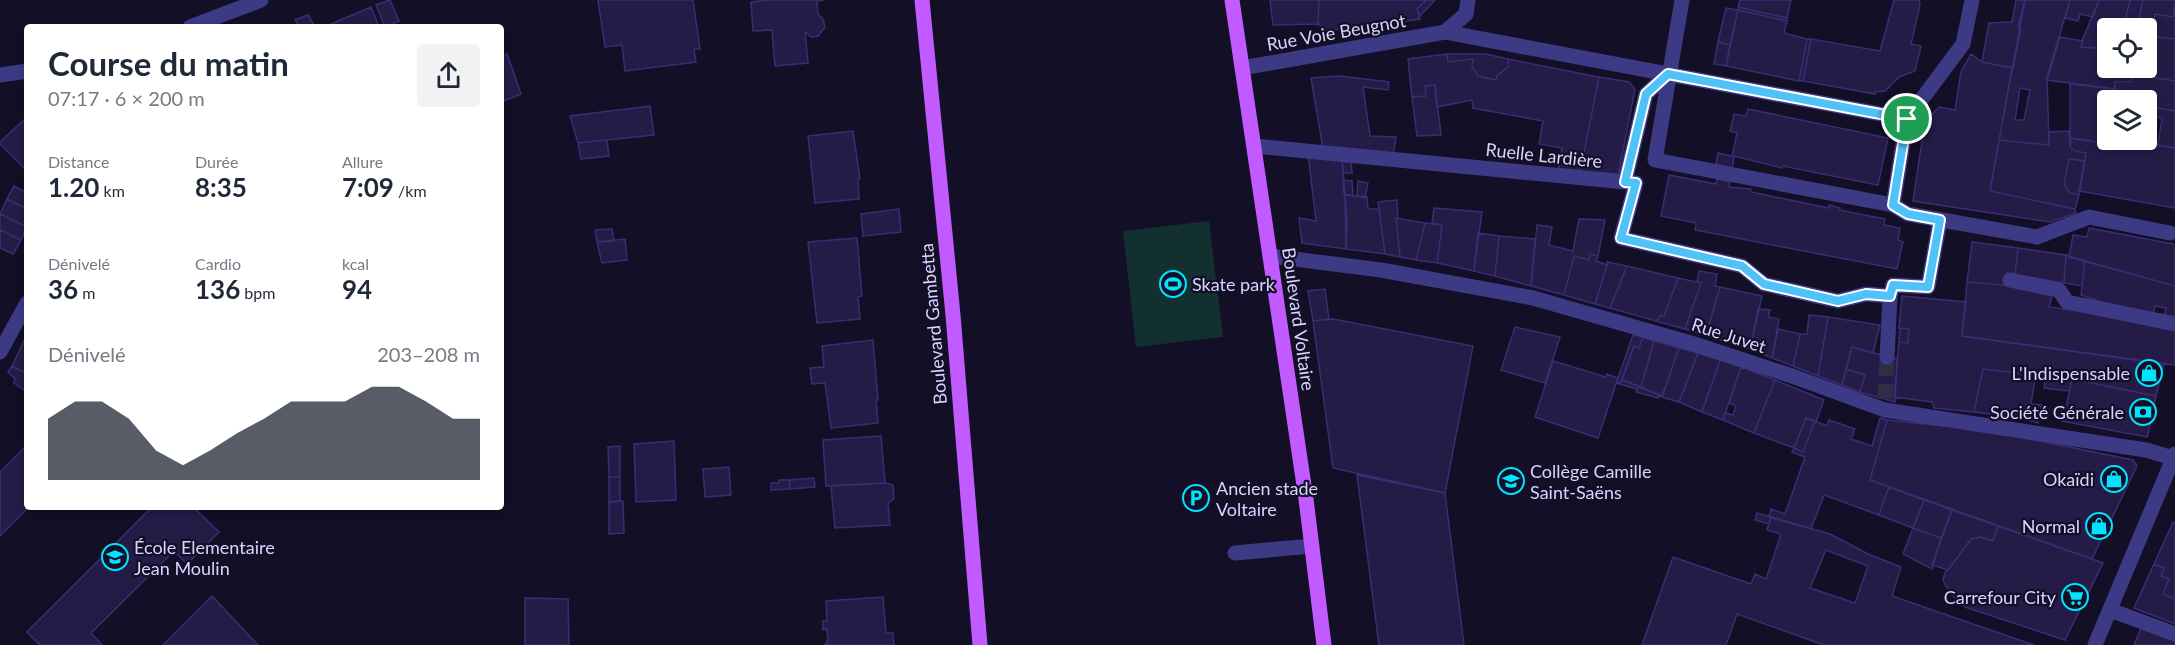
<!DOCTYPE html>
<html lang="fr">
<meta charset="utf-8">
<style>
:root{--surface:#fff;--page:#f2f2f3;--text:#1f2937;--muted:#747a83;--accent:#111827}
body{margin:0;font-family:Lato,sans-serif;background:var(--page);color:var(--text);height:100vh;display:flex;flex-direction:column;font-size:22px;white-space:nowrap}
*{box-sizing:border-box;margin:0}
p{font-size:20px;color:var(--muted)}
.icon{flex:none;width:33px;height:33px;fill:none;stroke:currentColor;stroke-width:2;stroke-linecap:round;stroke-linejoin:round}
.map{position:relative;flex:1;overflow:hidden}
.details{position:absolute;left:24px;top:24px;width:480px;height:486px;display:flex;flex-direction:column;background:var(--surface);border-radius:6px;box-shadow:0 3px 9px #0003}
.details>*{flex:none}
.tools{position:absolute;left:2097px;top:18px;display:grid;gap:12px}
.tools a{display:grid;place-items:center;width:60px;height:60px;border-radius:6px;background:var(--surface);box-shadow:0 3px 9px #0003;font-size:30px}
.pin{position:absolute;display:grid;place-items:center;width:51px;height:51px;color:#fff;margin:-26px;border:3px solid #fff;border-radius:50%;box-shadow:0 2px 6px #0007}
.round{display:grid;place-items:center;flex:none;width:63px;height:63px;border-radius:6px;background:var(--page)}
.head{display:flex;align-items:center;justify-content:space-between;height:102px;padding:0 24px}
h1{font-size:33px;font-weight:700;line-height:45px}
.stats{display:grid;grid-template-columns:repeat(3,1fr);gap:9px;height:102px;padding:6px 24px}
.stats div{display:grid;align-content:center}
.stats b{font-size:26px;font-weight:700}
.stats small{font-size:16px;font-weight:400}
.stats p{font-size:16px}
.chart{height:168px;padding:12px 24px}
.chart p{display:flex;justify-content:space-between}
.chart svg{width:100%;height:108px;margin-top:6px;fill:var(--accent);opacity:.7}
.map>svg:first-child{display:block}
.green{fill:#12302f}
.building{fill:#241b47;stroke:#3b2d73;stroke-width:1.5;fill-rule:evenodd}
.lines{fill:none;stroke-linecap:round;stroke-linejoin:round}
.minor-tunnel{stroke:#312d47;stroke-width:15;stroke-dasharray:15 8;stroke-linecap:butt}
.minor{stroke:#3d3a85;stroke-width:15}
.major{stroke:#c25bff;stroke-width:15}
.route-casing{stroke:#fff;stroke-width:12}
.route{stroke:#4fc3f7;stroke-width:8}
.labels{text-anchor:middle;dominant-baseline:central;stroke-width:4.5;stroke-linejoin:round;paint-order:stroke}
.street-label{font-size:18px;fill:#d9d4ff;stroke:#130f26}
.poi-label{font-size:18px;fill:#d9d4ff;stroke:#130f26;text-anchor:end}
</style>
<div class="map">
<svg width="2175" height="645" viewBox="0 0 2175 645">
<rect width="100%" height="100%" fill="#130f26"/>
<!-- green -->
<path class="green" d="M1209,221L1223,337L1136,347L1123,231Z"/>
<!-- building -->
<path class="building" d="M390,0L399,21L385,27L376,5Z
M598,0H693L700,49H694L696,62L625,71L622,45L605,47Z
M770,0H824L817,1L818,14L823,19L825,27L818,36L811,37L805,32L808,63L775,66L772,30L753,31L751,2Z
M1270,0H1319L1318,24L1273,25Z
M1319,0H1426L1417,9L1420,19L1326,31L1318,24Z
M1426,0H1435L1420,16L1417,9Z
M1740,0H1791L1787,18L1738,7Z
M1894,0H1919L1920,5L1911,44L1921,46L1915,71L1899,77L1885,91L1875,92V94L1803,81L1811,39L1880,51Z
M2016,0H2025L2018,27L2021,28L2013,68L1982,62L1989,23L2012,22Z
M2025,0H2070L2047,77L2049,145L1999,140ZM2020,88L2030,90L2024,120H2015Z
M2070,0H2099L2093,17L2080,14L2078,21L2065,18Z
M2099,0H2130L2125,21L2109,20L2103,48L2081,47L2082,41Z
M2130,0H2143L2138,22L2125,21Z
M2143,0H2175L2173,17L2155,14L2148,44L2146,28H2137Z
M2175,0V39L2149,36L2155,14L2173,17Z
M371,7L379,27H324Z
M1738,7L1787,18V21L1738,10Z
M1726,8L1738,10L1730,45L1718,42Z
M1738,10L1787,21L1784,33L1807,39L1799,81L1726,66Z
M308,15L315,27H299L295,20Z
M2149,36L2175,39V81L2132,74L2133,68H2146V64L2153,65L2155,45L2148,44Z
M2060,37L2083,41L2081,47L2108,49V68H2133L2131,82H2115V89L2047,80Z
M1807,39H1811L1803,81H1799Z
M1718,42L1730,45L1726,66L1714,64Z
M2148,44L2155,45L2153,65L2146,64Z
M507,54L521,94L501,102V56Z
M1447,54H1486L1508,59V67L1497,76L1496,80L1478,76L1472,66L1473,59L1448,62Z
M1447,54L1448,62L1473,59L1472,66L1478,76L1496,80L1497,76L1508,67V59L1599,77L1580,173L1558,171L1562,148L1539,144L1543,121L1473,108L1472,100L1437,107L1435,85L1425,86L1426,96L1412,97L1408,59Z
M1971,54L1982,62L2012,68L1990,191L2075,209L2076,213L2050,222L1913,201L1925,121L1939,107L1955,110L1961,72Z
M2132,74L2175,81V111L2146,106V100H2113L2115,82H2131Z
M1339,76L1389,82L1388,90L1363,87L1370,136L1396,137L1393,156L1323,149L1311,78Z
M1599,77L1629,82L1635,89L1618,176L1580,173Z
M2070,84L2115,89L2114,100H2108V140H2111L2110,144L2070,138Z
M1435,85L1441,135L1417,136L1412,97L1426,96L1425,86Z
M650,106L654,135L578,143L570,116Z
M2146,106L2175,111V148L2158,145L2162,118L2152,116L2146,119Z
M1748,109L1888,138L1878,185L1783,166L1782,168L1734,156L1732,169L1716,164L1718,153L1732,156L1737,133L1730,131L1734,114L1746,116Z
M27,117V171L0,144V142Z
M853,131L860,179H858L859,199L815,203L808,136Z
M2069,131L2070,147L2076,151L2086,153L2085,161L2069,159L2064,184L2070,193L2079,195L2075,209L1990,191L1999,140L2049,145V132Z
M2071,138L2110,144L2111,140H2122L2175,148V208L2079,191L2086,153L2076,151L2070,147Z
M607,140L609,156L581,159L578,143Z
M1308,154L1342,157L1347,221L1346,249L1302,243L1299,218L1316,221Z
M1342,157L1351,159L1352,173H1343Z
M2069,159L2085,161L2079,195L2070,193L2064,184Z
M1669,175L1716,184L1717,179L1730,182L1729,187L1751,189V192L1829,208V205L1840,208V210L1885,219L1884,225L1900,228L1898,240L1903,242L1897,269L1695,230L1696,223L1661,216Z
M1343,180L1352,181L1353,196L1344,194Z
M1358,181L1368,183L1365,198L1357,196Z
M14,186L27,193V209L7,199Z
M1345,195L1367,197L1368,209H1379L1385,254L1346,249Z
M7,199L27,209V227L0,214Z
M1397,200L1398,218H1396L1400,257L1385,254L1379,209L1378,202Z
M1434,208L1482,212L1474,271L1437,263L1442,225L1432,223Z
M899,209L901,232L863,236L861,214Z
M0,214L27,227L21,240L0,230Z
M1396,218L1425,223L1416,260L1400,257Z
M1579,219L1605,220L1598,256L1590,254L1589,260L1574,256L1564,295L1531,286L1537,225L1552,227L1549,245L1573,251Z
M1425,223L1442,225L1437,263L1416,260Z
M2089,228L2173,244L2175,245V286L2069,257L2073,235L2087,237Z
M612,229L614,241L597,242L595,230Z
M0,230L21,240L13,254L0,248Z
M1478,233L1499,236L1495,276L1474,271Z
M1499,236L1535,239L1531,286L1495,276Z
M857,238L862,296L858,297L860,319L817,323L808,242Z
M625,239L627,260L602,263L597,242Z
M1972,242L2018,248L2015,275L2007,273L2004,285L1967,282Z
M2018,248L2066,255L2064,283L2015,275Z
M1590,254L1598,256L1596,261L1607,265L1595,304L1564,295L1574,256L1589,260Z
M2066,255L2085,261L2082,286L2064,283Z
M2085,261L2175,286V320L2164,317L2166,308L2155,306L2153,314L2111,305L2081,295Z
M1607,262L1627,266L1610,308L1595,304L1607,265Z
M1627,266L1678,278L1664,316L1661,315L1656,321L1610,308Z
M1699,271L1717,274L1715,286L1720,287L1708,328L1716,330L1718,333L1717,339L1685,329L1701,283L1697,282Z
M1678,278L1701,283L1685,329L1656,321L1661,315L1664,316Z
M1967,282L2004,285L2052,296L2049,307L2099,314L2175,329V365L1962,336Z
M1720,287L1762,296L1750,349L1717,339L1718,333L1716,330L1708,328Z
M1325,289L1329,319L1313,321L1308,291Z
M1902,296L1966,302L1962,336L2164,364L2156,396L2072,379L1983,369L1974,412L1934,408L1932,402L1894,397L1899,342L1908,343L1909,329L1899,328Z
M1758,309L1770,310L1768,317L1779,319L1772,358L1750,349Z
M1809,315L1828,317L1818,376L1793,366L1800,334H1807Z
M1828,317L1880,325L1873,353L1852,347L1842,385L1818,376Z
M1333,319L1473,346L1445,493L1333,468L1313,321Z
M1515,327L1560,337L1545,383L1501,370Z
M1900,328L1909,329L1908,343L1899,342Z
M1778,329L1800,334L1793,366L1772,358Z
M27,334V374L12,366Z
M1633,335L1643,337L1639,348L1634,346L1620,384L1617,383L1618,378Z
M1643,337L1654,341L1641,387L1622,380L1634,346L1639,348Z
M873,340L878,400H876L878,423L831,428L825,383L812,384L810,368L824,367L822,346Z
M1654,341L1679,348L1662,396L1641,387Z
M1852,347L1897,359L1895,402L1860,392L1865,375L1846,369Z
M1679,348L1698,353L1679,402L1662,397Z
M1698,353L1720,360L1702,412L1679,402Z
M1720,360L1741,367L1723,420L1702,412Z
M1553,361L1606,377L1607,374L1618,378L1598,438L1535,417Z
M12,366L27,374V392L14,383L15,379L8,372Z
M1741,367L1775,380L1754,433L1723,420L1725,413L1733,415L1736,406L1729,403Z
M1846,369L1865,375L1860,392L1842,385Z
M1983,369L2036,375L2028,420L2001,415L1974,412Z
M2046,376L2072,379L2069,391L2044,388Z
M2072,379L2156,396L2148,435L2147,437L2062,421L2059,417L2060,412L2066,408Z
M1622,380L1662,396V397L1658,396V398L1636,392L1637,389L1620,384Z
M1775,380L1824,400L1816,422L1806,418L1794,448L1754,433Z
M2032,404L2041,405L2038,423L2028,420Z
M1806,418L1815,421L1803,452L1794,448Z
M1880,418L1887,420L1870,480L1889,487L1879,515L1824,495L1811,529L1769,517L1771,509L1785,514L1805,457L1792,452L1794,448L1803,452L1815,421L1827,426L1829,420L1855,429L1851,439L1872,446Z
M1887,420L1991,431L2133,460L2137,466L2092,559L1870,480Z
M881,436L885,483L826,486L823,440Z
M674,441L676,500L636,502L634,444Z
M27,445V507H29L0,536V472Z
M620,446V477H609L608,447Z
M729,467L731,495L705,497L703,469Z
M1357,475L1445,493L1464,645H1379Z
M609,477H620V501L609,502Z
M814,478L815,487L790,489L789,480Z
M779,480H789L790,489L771,490V483H779Z
M885,483L893,485L894,499L888,503L890,525L835,528L831,486Z
M1889,487L1924,500L1913,528L1879,515Z
M1924,500L1952,510L1941,538L1913,528Z
M623,501L624,533L609,534V502Z
M152,507H193L219,532L187,564L174,551L91,633L102,645H40L27,632Z
M1952,510L1998,526L1993,541L1980,537L1971,539L1948,570L1932,565Z
M1757,513L1771,517L1769,524L1755,520Z
M1771,517L1830,534L1868,554L1901,567L1892,596L2034,645H1824L1737,614L1726,645H1642L1673,557L1751,584L1755,574L1766,579L1781,534L1767,530ZM1826,550L1868,566L1855,603L1810,588Z
M2173,522L2175,523V599L2163,594L2169,579L2161,576L2164,568L2154,564Z
M1998,526L2103,563L2065,640L1965,607L1949,592L1943,580L1946,570H1948L1971,539L1980,537L1993,541Z
M1913,528L1941,538L1932,569L1903,554Z
M2154,564L2164,568L2161,576L2169,579L2163,594L2175,599V624L2134,608Z
M212,596L258,645H163Z
M883,597L886,633H893L894,645H825L828,640L827,629L823,630V621H827L826,601Z
M525,598L568,599L569,645H525Z
M2142,626L2175,640V645H2134Z"/>
<g class="lines">
<!-- minor-tunnel -->
<path class="minor-tunnel" d="M1885,399L1887,357"/>
<!-- minor -->
<path class="minor" d="M1682,0L1655,160L1893,205L1907,119L1963,44L1972,0
M190,27L261,0
M1445,32L1907,119
M1242,68L1445,32L1466,14L1468,0
M0,75L27,71
M1254,146L1636,183L1621,238L1742,266L1764,284L1838,301L1866,294L1890,296L1893,285L1928,287L1940,220
M1625,182L1646,94L1668,74
M1893,205L1908,214L2037,237L2089,217L2170,233
M1270,256L1381,270L1533,298L1694,344L1795,377L1885,410L2146,450L2173,458
M2010,280L2059,290L2067,302L2175,324
M0,352L27,303
M1887,357L1890,296
M1235,553L1312,546
M2110,610L2175,634
M2095,645L2175,454"/>
<!-- major -->
<path class="major" d="M922,0L953,315L980,645
M1232,0L1306,499L1324,645"/>
</g>
<g class="lines">
<defs>
<path id="route" d="M1668,74L1907,119L1893,205L1908,214L1940,220L1928,287L1893,285L1890,296L1866,294L1838,301L1764,284L1742,266L1621,238L1636,183L1625,182L1646,94Z"/>
</defs>
<!-- route casing -->
<use href="#route" class="route-casing"/>
<!-- route -->
<use href="#route" class="route"/>
</g>
<!-- icons -->
<defs>
<symbol id="stadium-ring" viewBox="-11 -11 22 22"><circle r="9.5" fill="#130f26" stroke="#00e5ff" stroke-width="1.5"/><path d="M0-5a6.5 5 0 1 0 0 10a6.5 5 0 1 0 0-10ZM-3.5-1.8h7v3.6h-7Z" fill="#00e5ff"/></symbol>
<symbol id="shop-ring" viewBox="-11 -11 22 22"><circle r="9.5" fill="#130f26" stroke="#00e5ff" stroke-width="1.5"/><path d="M-5-2.5h2.3a2.7 3.5 0 0 1 5.4 0H5L5.5 6h-11ZM-1.5-2.5h3a1.5 2.3 0 0 0-3 0Z" fill="#00e5ff"/></symbol>
<symbol id="bank-ring" viewBox="-11 -11 22 22"><circle r="9.5" fill="#130f26" stroke="#00e5ff" stroke-width="1.5"/><path d="M-6-4H6V4H-6ZM0-2.3a2.3 2.3 0 1 0 0 4.6a2.3 2.3 0 1 0 0-4.6Z" fill="#00e5ff"/></symbol>
<symbol id="school-ring" viewBox="-11 -11 22 22"><circle r="9.5" fill="#130f26" stroke="#00e5ff" stroke-width="1.5"/><path d="M0-5L7-2L0 1L-7-2ZM-4 1L0 2.5L4 1V4Q0 6-4 4Z" fill="#00e5ff"/></symbol>
<symbol id="parking-ring" viewBox="-11 -11 22 22"><circle r="9.5" fill="#130f26" stroke="#00e5ff" stroke-width="1.5"/><path d="M-3.5-5.5H1a3.5 3.5 0 0 1 0 7H-1V5.5H-3.5ZM-1-3.4V-.6H.8a1.4 1.4 0 0 0 0-2.8Z" fill="#00e5ff"/></symbol>
<symbol id="supermarket-ring" viewBox="-11 -11 22 22"><circle r="9.5" fill="#130f26" stroke="#00e5ff" stroke-width="1.5"/><path d="M-6-5.5h2.5l.6 2H6L4.5 2H-2.5L-4.4-4H-6ZM-1.5 3.2a1.3 1.3 0 1 0 .1 0ZM3 3.2a1.3 1.3 0 1 0 .1 0Z" fill="#00e5ff"/></symbol>
</defs>
<g fill-rule="evenodd">
<use href="#stadium-ring" x="1158" y="269" width="30" height="30"/>
<use href="#shop-ring" x="2134" y="358" width="30" height="30"/>
<use href="#bank-ring" x="2128" y="397" width="30" height="30"/>
<use href="#shop-ring" x="2099" y="464" width="30" height="30"/>
<use href="#school-ring" x="1496" y="466" width="30" height="30"/>
<use href="#parking-ring" x="1181" y="483" width="30" height="30"/>
<use href="#shop-ring" x="2084" y="511" width="30" height="30"/>
<use href="#school-ring" x="100" y="542" width="30" height="30"/>
<use href="#supermarket-ring" x="2060" y="582" width="30" height="30"/>
</g>
<g class="labels">
<!-- street labels -->
<g class="street-label">
<text transform="translate(1336 32) rotate(-10)">Rue Voie Beugnot</text>
<text transform="translate(1544 155) rotate(6)">Ruelle Lardière</text>
<text transform="translate(1299 319) rotate(82)">Boulevard Voltaire</text>
<text transform="translate(933 324) rotate(-95)">Boulevard Gambetta</text>
<text transform="translate(1729 335) rotate(18)">Rue Juvet</text>
</g>
<!-- poi labels -->
<g class="poi-label">
<text x="1192" y="284" text-anchor="start">Skate park</text>
<text x="2130" y="373">L'Indispensable</text>
<text x="2124" y="412">Société Générale</text>
<text x="1530" y="471" text-anchor="start">Collège Camille<tspan x="1530" dy="21">Saint-Saëns</tspan></text>
<text x="2094" y="479">Okaïdi</text>
<text x="1216" y="488" text-anchor="start">Ancien stade<tspan x="1216" dy="21">Voltaire</tspan></text>
<text x="2080" y="526">Normal</text>
<text x="134" y="547" text-anchor="start">École Elementaire<tspan x="134" dy="21">Jean Moulin</tspan></text>
<text x="2056" y="597">Carrefour City</text>
</g>
</g>
</svg>
<div class="tools">
<a><svg class="icon" aria-label="locate" viewBox="0 0 24 24"><circle cx="12" cy="12" r="6"/><path d="M12 2v4M12 18v4M2 12h4M18 12h4"/></svg></a>
<a><svg class="icon" aria-label="layers" viewBox="0 0 24 24"><path d="M12 4l9 5-9 5-9-5zM3 14l9 5 9-5"/></svg></a>
</div>
<div class="pin" style="left:1907px;top:119px;background:#1e9e55"><svg class="icon" aria-label="arrive" viewBox="0 0 24 24"><path d="M6 21V4h12l-3 4 3 4H6"/></svg></div>
<section class="details">
<div class="head"><div><h1>Course du matin</h1><p>07:17 · 6 × 200 m</p></div><a class="round"><svg class="icon" aria-label="share" viewBox="0 0 24 24"><path d="M12 15V3M7 8l5-5 5 5M5 13v7h14v-7"/></svg></a></div>
<div class="stats">
<div><p>Distance</p><b>1.20<small> km</small></b></div>
<div><p>Durée</p><b>8:35</b></div>
<div><p>Allure</p><b>7:09<small> /km</small></b></div>
</div>
<div class="stats">
<div><p>Dénivelé</p><b>36<small> m</small></b></div>
<div><p>Cardio</p><b>136<small> bpm</small></b></div>
<div><p>kcal</p><b>94</b></div>
</div>
<div class="chart"><p><span>Dénivelé</span>203–208 m</p>
<svg viewBox="0 0 160 44" preserveAspectRatio="none"><path d="M0 44V19L10 12L20 12L30 19L40 32L50 38L60 32L70 25L80 19L90 12L100 12L110 12L120 6L130 6L140 12L150 19L160 19V44z"/></svg>
</div>
</section>
</div>
